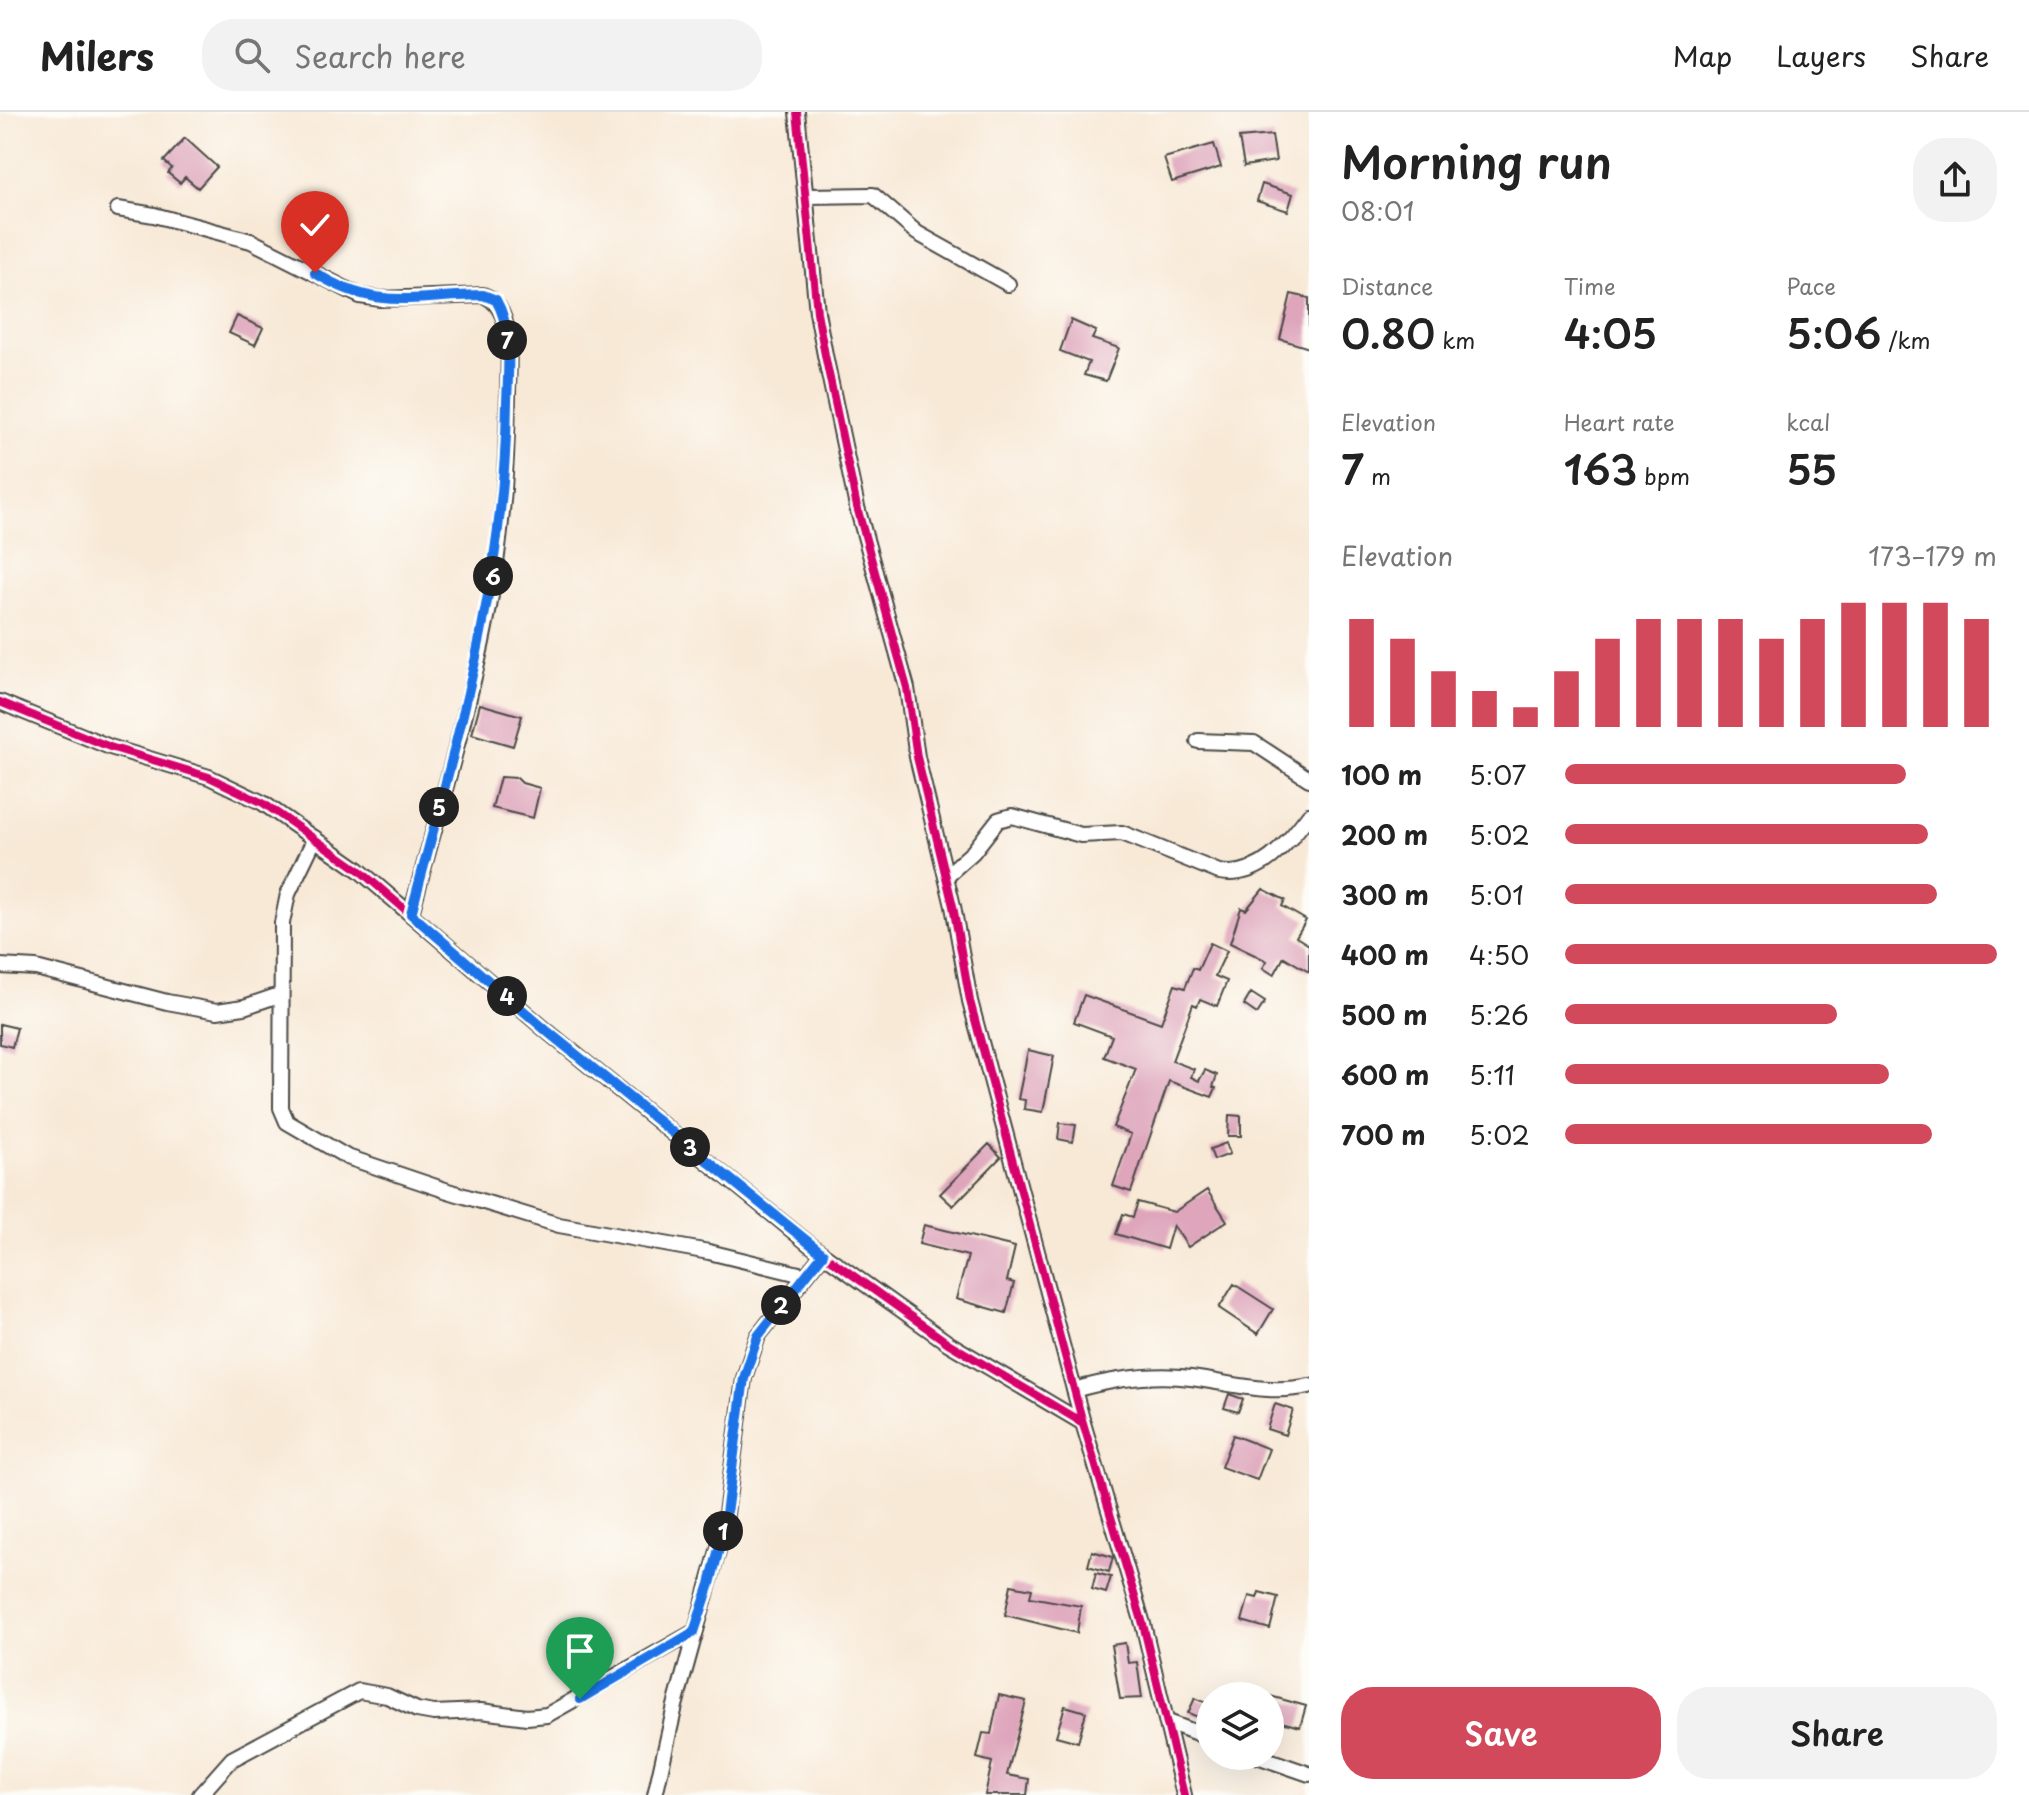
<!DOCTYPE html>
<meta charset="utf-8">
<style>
:root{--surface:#fff;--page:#f2f2f2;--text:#222;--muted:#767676;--line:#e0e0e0;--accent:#d1495b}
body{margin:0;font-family:"Playpen Sans",sans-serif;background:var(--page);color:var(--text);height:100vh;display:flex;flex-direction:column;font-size:30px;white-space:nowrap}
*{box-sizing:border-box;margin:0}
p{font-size:26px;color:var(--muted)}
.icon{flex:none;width:44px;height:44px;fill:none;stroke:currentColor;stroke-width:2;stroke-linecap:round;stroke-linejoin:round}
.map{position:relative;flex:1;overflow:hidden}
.side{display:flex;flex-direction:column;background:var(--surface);width:720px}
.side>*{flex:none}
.tools{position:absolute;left:1196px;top:1570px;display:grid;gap:16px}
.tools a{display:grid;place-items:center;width:88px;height:88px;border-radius:50%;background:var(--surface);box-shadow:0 8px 32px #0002;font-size:40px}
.pin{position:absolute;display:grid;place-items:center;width:68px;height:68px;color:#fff;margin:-82px -34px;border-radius:50% 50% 50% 0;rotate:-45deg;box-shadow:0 0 8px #0007}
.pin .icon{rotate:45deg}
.km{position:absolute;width:40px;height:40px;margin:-20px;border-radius:50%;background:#222;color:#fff;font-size:22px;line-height:40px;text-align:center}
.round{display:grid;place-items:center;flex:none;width:84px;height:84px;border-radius:32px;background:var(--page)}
.overview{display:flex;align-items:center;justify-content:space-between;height:136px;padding:0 32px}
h1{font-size:44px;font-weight:600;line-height:60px}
.metrics{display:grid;grid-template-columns:repeat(3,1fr);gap:12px;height:136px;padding:8px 32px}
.metrics div{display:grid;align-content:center}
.metrics b{font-size:40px;font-weight:600}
.metrics small{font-size:22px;font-weight:400}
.metrics p{font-size:22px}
.chart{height:224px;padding:16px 32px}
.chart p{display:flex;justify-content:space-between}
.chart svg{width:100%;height:144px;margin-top:8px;stroke:var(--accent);stroke-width:6}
.primary-button{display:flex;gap:16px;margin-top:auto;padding:16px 32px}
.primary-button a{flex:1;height:92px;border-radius:32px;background:var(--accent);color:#fff;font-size:32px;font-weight:600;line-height:92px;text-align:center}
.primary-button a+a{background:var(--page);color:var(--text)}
ul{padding:0 32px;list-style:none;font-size:26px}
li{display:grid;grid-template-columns:128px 96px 1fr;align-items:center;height:60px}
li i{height:20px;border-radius:10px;background:var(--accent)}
header{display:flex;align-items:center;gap:48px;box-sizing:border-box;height:112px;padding:0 40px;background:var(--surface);border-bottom:2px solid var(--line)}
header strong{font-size:38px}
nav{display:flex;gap:44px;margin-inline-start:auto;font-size:28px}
.search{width:560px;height:72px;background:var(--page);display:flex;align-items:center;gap:20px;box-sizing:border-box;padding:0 28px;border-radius:32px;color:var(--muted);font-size:30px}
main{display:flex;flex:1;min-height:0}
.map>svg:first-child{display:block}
.building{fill:#dea5bb}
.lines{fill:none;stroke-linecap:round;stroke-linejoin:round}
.minor-casing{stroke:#4a4845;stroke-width:18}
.minor{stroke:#fff;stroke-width:14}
.cycleway-casing{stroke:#fdfcf7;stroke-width:13}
.cycleway{stroke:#d6006c;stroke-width:8}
.route-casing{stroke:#fff;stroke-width:16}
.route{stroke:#1a73e8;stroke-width:10}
</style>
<header>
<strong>Milers</strong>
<div class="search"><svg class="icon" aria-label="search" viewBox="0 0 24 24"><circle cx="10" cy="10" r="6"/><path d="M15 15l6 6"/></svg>Search here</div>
<nav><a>Map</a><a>Layers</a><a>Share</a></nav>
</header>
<main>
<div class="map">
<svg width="1309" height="1683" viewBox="0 0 1309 1683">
<rect width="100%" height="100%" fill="#fdfcf7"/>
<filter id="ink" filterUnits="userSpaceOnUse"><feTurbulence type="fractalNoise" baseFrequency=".0125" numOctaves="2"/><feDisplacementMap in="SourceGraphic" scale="16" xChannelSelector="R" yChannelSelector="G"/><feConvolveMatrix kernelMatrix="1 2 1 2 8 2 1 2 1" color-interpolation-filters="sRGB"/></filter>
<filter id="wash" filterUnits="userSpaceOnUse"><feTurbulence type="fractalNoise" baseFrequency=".006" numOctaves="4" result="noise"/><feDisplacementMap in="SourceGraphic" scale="32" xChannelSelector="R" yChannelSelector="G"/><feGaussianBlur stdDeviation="1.8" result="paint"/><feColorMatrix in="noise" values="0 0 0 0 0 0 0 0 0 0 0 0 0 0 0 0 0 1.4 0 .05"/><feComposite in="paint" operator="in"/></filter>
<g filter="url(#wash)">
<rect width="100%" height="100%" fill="#f8e9d7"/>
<g id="blocks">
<!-- building -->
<path class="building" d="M1272,23L1276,49L1244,54L1239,26Z
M185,26L217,55L198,76L185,65L180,71L168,61L172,56L164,49Z
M1214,32L1221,55L1172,70L1164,46Z
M1262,72L1293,82L1288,99L1257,89Z
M1291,182L1309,186V236L1280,227Z
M237,204L263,216L255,233L229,221Z
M1071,208L1096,219L1092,227L1119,236L1106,269L1084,263L1089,250L1060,239Z
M480,592L522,604L513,634L472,622Z
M500,665L517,666L522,671L540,676L533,706L492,696Z
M1263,777L1285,788L1282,794L1306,808L1296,825L1309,833V860L1284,845L1274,863L1263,856L1267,849L1230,831L1241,796L1246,798Z
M1210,831L1227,839L1215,864L1227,869L1217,894L1200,887L1197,894L1193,892L1172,949L1194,957L1191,965L1199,969L1205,958L1217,963L1213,975L1216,976L1212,985L1169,969L1131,1080L1113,1074L1131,1022L1113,1015L1136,957L1104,945L1112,924L1074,910L1084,883L1161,911L1175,873L1185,876L1193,856L1198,858Z
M1251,881L1265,890L1257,902L1244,893Z
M0,912L17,916L12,935L0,932Z
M1028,938L1054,944L1043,1000L1024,997L1025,988L1018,987Z
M1229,1003L1241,1004V1024H1228Z
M1060,1011L1076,1013L1073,1030L1058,1027Z
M1226,1031L1230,1042L1214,1048L1210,1037Z
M989,1032L1001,1045L953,1094L940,1082Z
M1207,1078L1227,1109L1188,1135L1173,1113L1166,1137L1116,1122L1123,1102L1133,1105L1138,1090L1174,1100Z
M924,1113L1015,1135L1007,1169L1014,1171L1006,1201L956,1187L968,1144L919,1132Z
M1234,1172L1273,1197L1258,1222L1219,1196Z
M1229,1282L1243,1287L1238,1300L1224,1296Z
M1275,1292L1293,1298L1285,1323L1267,1317Z
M1233,1323L1269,1337L1257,1368L1221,1355Z
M1092,1439L1113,1445L1109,1460L1088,1454Z
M1096,1461L1111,1465L1106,1481L1092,1477Z
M1011,1473L1032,1477L1030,1485L1081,1494L1077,1521L1005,1503Z
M1259,1480L1278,1485L1270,1517L1242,1509L1249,1484L1257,1486Z
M1125,1531L1128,1551L1137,1550L1142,1586L1120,1587L1111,1533Z
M999,1583L1026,1589L1007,1663L1029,1667L1027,1683H985L992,1650L977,1646L983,1621L991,1622Z
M1270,1584L1306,1594L1300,1615L1270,1607Z
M1195,1586L1209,1592L1203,1607L1188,1601Z
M1065,1594L1086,1600L1078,1630L1056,1624Z"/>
</g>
</g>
<g filter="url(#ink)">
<use href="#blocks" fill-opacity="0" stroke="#4a4845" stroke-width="2"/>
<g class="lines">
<defs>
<path id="minor" d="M797,0L817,200L825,243L857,395L907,576L917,645L953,794L970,889L1083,1311L1143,1512L1184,1683
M808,84L873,83L917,121L1008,172
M118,97L154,103L251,129L360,184L381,187L483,183C516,195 508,252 508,282C507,365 500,449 482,530C462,622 435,712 411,802
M0,590L110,635L209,665L263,691L359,758L548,920L809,1132L948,1231L1083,1311
M1198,629L1254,631L1309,667
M315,726L288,782L282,811L281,996L287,1010L347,1045L448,1079L559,1113L709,1140L803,1163
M946,764L973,740L998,708L1012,704L1081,723L1122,721L1219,760C1260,767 1286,733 1309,703
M0,854L36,856L167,890L217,899L244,895L279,883
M1074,1278C1113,1267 1151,1261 1191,1266C1230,1271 1269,1283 1309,1274
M1168,1610L1210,1626
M1257,1644L1309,1662
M200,1683L232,1647L359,1579L387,1584L417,1598L434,1601L481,1599L527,1605L547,1603L694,1520
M655,1683L675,1594L724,1417L744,1266L758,1224L823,1142"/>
</defs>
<!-- minor casing -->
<use href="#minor" class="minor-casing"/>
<!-- minor -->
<use href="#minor" class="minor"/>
<defs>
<path id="cycleway" d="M797,0L817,200L825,243L857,395L907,576L917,645L953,794L970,889L1083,1311L1143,1512L1184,1683
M0,590L110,635L209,665L263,691L359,758L548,920L809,1132L948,1231L1083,1311"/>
</defs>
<!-- cycleway casing -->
<use href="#cycleway" class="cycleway-casing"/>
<!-- cycleway -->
<use href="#cycleway" class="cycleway"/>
</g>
</g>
<g class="lines" filter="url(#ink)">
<defs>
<path id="route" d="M315,161C378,200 414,184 483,183L496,188C513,217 508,257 507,290C505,469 456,631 411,802L548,920L823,1142L758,1224L744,1266L724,1417L710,1472L694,1520L580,1587"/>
</defs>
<!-- route casing -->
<use href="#route" class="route-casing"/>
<!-- route -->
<use href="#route" class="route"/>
</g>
</svg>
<div class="tools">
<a><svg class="icon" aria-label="layers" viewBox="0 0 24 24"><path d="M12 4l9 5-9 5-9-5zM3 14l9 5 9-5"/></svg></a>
</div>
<div class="pin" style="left:580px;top:1587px;background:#1e9e55"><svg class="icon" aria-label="arrive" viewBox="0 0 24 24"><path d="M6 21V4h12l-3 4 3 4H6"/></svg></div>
<div class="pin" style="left:315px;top:161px;background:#d93025"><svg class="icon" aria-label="check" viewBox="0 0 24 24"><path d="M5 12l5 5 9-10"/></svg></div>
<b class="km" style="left:723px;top:1419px">1</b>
<b class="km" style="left:781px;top:1193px">2</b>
<b class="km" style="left:690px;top:1035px">3</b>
<b class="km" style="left:507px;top:884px">4</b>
<b class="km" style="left:439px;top:695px">5</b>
<b class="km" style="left:493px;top:464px">6</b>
<b class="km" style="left:507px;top:228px">7</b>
</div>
<section class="side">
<div class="overview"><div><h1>Morning run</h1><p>08:01</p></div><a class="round"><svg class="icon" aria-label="share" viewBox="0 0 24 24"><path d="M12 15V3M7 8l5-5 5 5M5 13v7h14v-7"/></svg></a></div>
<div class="metrics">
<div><p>Distance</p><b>0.80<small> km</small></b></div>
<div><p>Time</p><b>4:05</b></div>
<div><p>Pace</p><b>5:06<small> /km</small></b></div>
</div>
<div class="metrics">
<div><p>Elevation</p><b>7<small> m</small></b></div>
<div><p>Heart rate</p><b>163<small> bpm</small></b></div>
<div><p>kcal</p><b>55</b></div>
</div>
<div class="chart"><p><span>Elevation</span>173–179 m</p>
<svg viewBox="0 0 160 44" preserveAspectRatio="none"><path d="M5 44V11M15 44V17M25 44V27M35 44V33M45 44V38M55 44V27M65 44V17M75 44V11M85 44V11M95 44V11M105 44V17M115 44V11M125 44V6M135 44V6M145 44V6M155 44V11"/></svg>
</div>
<ul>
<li><b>100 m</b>5:07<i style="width:79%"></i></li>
<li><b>200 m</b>5:02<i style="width:84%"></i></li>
<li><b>300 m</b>5:01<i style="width:86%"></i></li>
<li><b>400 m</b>4:50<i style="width:100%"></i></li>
<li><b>500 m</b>5:26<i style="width:63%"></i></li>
<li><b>600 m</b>5:11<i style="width:75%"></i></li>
<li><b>700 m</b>5:02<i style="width:85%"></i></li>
</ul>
<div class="primary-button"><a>Save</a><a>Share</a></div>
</section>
</main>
